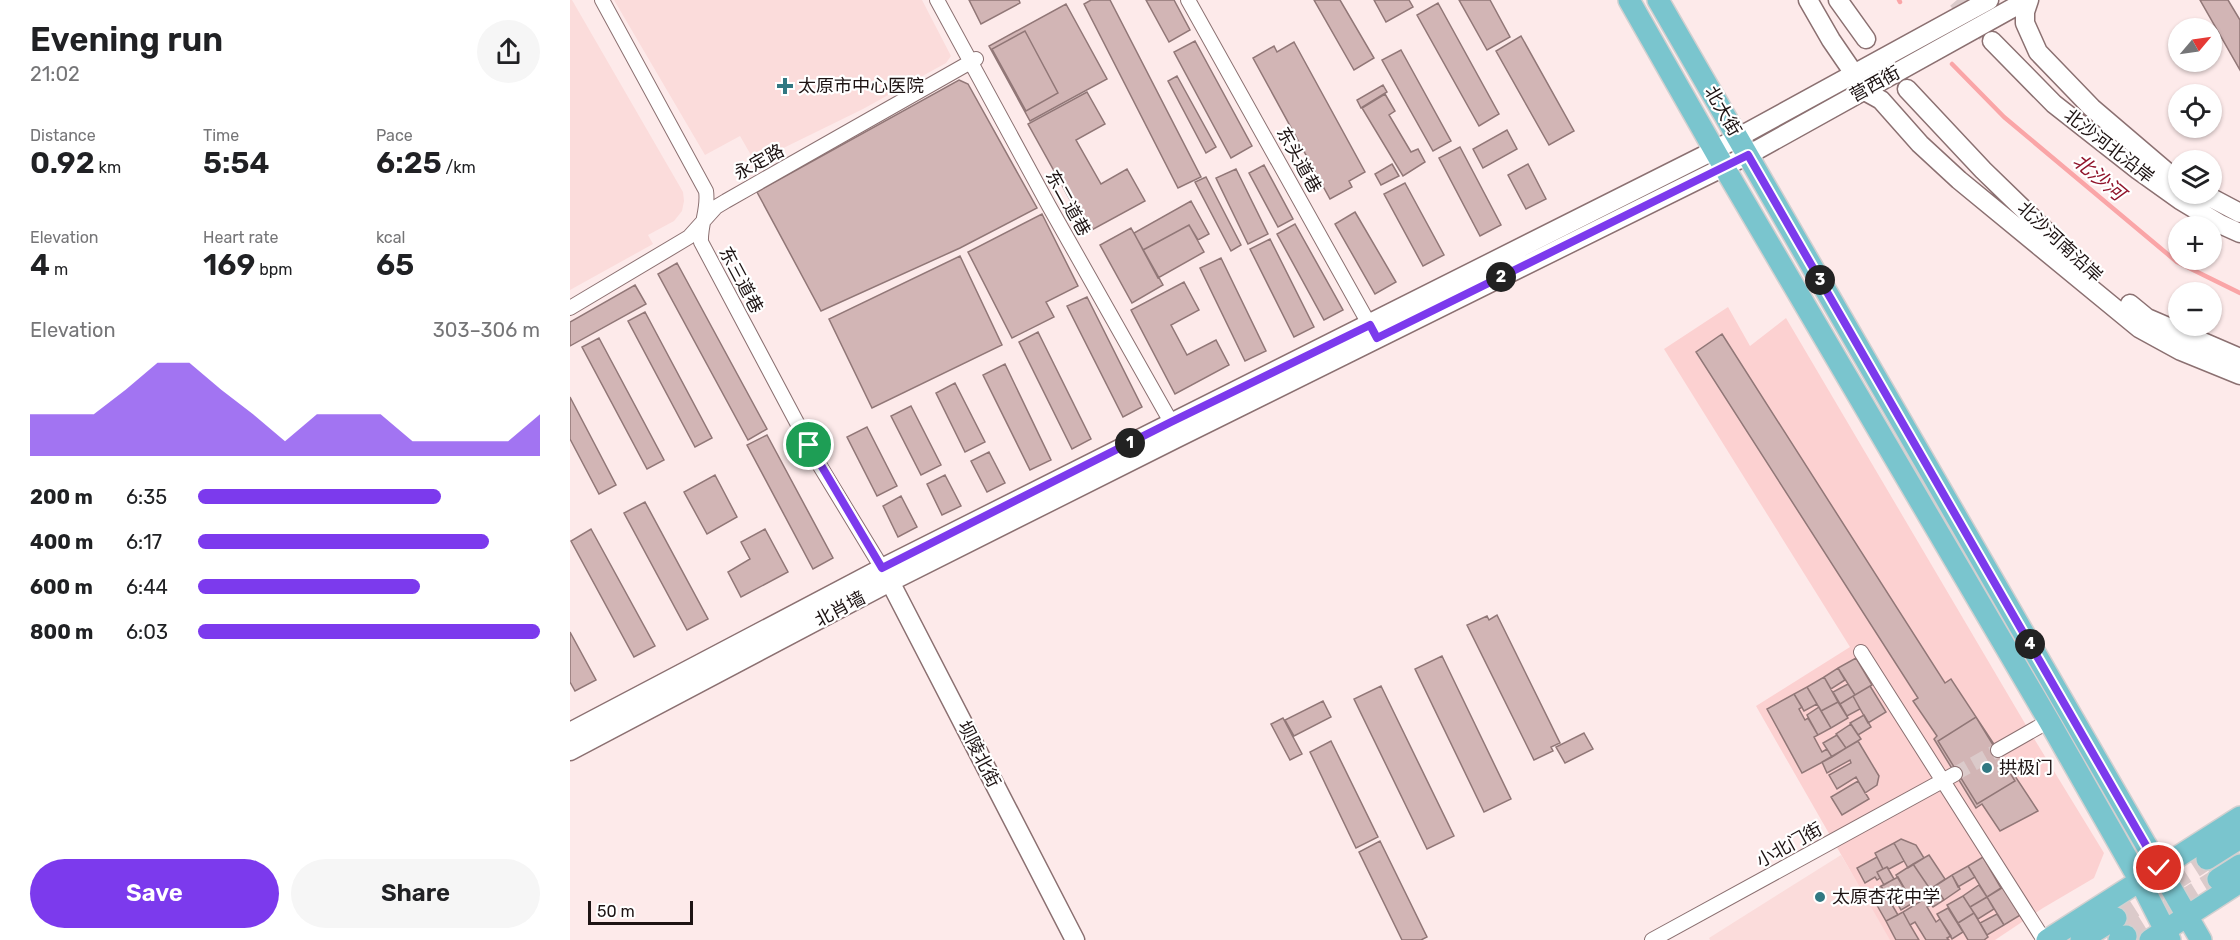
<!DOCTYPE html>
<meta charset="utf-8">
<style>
:root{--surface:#fff;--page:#f6f6f6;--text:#202124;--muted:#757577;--accent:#7c3aed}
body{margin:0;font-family:Rubik,"Noto Sans SC",sans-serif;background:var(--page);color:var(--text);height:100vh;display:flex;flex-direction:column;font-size:22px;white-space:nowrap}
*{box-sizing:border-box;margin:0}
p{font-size:20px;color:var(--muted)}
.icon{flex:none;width:33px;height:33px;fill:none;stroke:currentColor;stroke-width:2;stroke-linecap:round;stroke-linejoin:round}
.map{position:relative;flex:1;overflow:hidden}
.side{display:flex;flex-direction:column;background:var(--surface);width:570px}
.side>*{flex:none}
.needle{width:39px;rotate:61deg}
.tools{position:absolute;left:1598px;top:18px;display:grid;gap:12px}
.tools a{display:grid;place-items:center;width:54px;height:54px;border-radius:50%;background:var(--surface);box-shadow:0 2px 4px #0004;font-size:30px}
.scale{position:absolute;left:18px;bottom:15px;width:105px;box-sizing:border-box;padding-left:6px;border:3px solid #1d1313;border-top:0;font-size:16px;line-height:21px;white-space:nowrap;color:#1d1313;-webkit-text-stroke:4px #fff;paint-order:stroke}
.pin{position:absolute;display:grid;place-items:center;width:51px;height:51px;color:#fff;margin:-26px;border:3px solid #fff;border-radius:50%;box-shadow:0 2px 6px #0007}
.km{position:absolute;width:30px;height:30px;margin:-15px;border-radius:50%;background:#222;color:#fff;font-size:16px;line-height:30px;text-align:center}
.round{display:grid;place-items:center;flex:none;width:63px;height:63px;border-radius:32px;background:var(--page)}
.headline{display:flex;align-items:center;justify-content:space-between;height:102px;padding:0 30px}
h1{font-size:33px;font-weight:600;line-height:45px}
.figures{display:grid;grid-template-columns:repeat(3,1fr);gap:9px;height:102px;padding:6px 30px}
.figures div{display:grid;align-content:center}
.figures b{font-size:30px;font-weight:600}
.figures small{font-size:16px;font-weight:400}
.figures p{font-size:16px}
.chart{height:168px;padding:12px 30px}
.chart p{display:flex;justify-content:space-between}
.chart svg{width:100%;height:108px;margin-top:6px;fill:var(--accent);opacity:.7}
.cta{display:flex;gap:12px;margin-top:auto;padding:12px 30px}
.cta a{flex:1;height:69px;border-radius:36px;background:var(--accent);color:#fff;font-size:24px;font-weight:600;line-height:69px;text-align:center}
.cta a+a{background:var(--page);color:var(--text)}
ul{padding:0 30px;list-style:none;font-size:20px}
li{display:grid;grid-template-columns:96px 72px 1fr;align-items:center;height:45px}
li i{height:15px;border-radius:8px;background:var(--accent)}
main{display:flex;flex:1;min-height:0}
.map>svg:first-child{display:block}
.built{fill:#fbdcdb}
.green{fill:#fcd1d1}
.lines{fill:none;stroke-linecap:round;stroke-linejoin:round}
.stream{stroke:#faa5a7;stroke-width:4.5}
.building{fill:#d2b5b5;stroke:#917777;stroke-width:1.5}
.street-tunnel{stroke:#dbcaca;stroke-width:14;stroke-dasharray:14 7;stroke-linecap:butt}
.secondary-tunnel{stroke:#dbcaca;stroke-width:18;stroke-dasharray:18 9;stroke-linecap:butt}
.primary-tunnel{stroke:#dbcaca;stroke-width:21;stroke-dasharray:21 10;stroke-linecap:butt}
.street-casing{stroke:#8b7071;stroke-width:16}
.secondary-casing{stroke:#8b7071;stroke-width:21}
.primary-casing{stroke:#d2d0d0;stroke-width:24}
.street{stroke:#fff;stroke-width:14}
.secondary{stroke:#fff;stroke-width:18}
.primary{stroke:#7ac5ce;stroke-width:21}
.route-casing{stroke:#fff;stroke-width:12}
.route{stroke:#7c3aed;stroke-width:8}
.poi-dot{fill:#317882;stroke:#fff;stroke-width:2}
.labels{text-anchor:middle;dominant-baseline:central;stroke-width:4.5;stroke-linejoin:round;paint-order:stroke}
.street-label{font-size:18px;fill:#1d1313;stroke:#fff}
.poi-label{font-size:18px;fill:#1d1313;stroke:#fff;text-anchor:start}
.water-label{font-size:20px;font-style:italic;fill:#91152c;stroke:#fff}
</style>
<main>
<section class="side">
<div class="headline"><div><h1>Evening run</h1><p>21:02</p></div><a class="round"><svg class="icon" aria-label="share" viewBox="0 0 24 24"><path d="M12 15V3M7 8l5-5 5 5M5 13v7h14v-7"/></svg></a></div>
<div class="figures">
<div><p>Distance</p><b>0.92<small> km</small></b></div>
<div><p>Time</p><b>5:54</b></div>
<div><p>Pace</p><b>6:25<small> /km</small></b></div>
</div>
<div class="figures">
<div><p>Elevation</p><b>4<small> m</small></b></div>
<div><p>Heart rate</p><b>169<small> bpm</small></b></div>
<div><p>kcal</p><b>65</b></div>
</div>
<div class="chart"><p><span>Elevation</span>303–306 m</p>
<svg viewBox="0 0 160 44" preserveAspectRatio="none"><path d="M0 44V27L10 27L20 27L30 17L40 6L50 6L60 17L70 27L80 38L90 27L100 27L110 27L120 38L130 38L140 38L150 38L160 27V44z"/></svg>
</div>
<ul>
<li><b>200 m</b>6:35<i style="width:71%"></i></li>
<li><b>400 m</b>6:17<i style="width:85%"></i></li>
<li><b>600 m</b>6:44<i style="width:65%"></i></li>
<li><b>800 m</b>6:03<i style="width:100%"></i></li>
</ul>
<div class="cta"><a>Save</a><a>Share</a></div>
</section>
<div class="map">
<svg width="1670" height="940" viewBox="0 0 1670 940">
<rect width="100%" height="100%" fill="#fdeaea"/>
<!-- built -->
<path class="built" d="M0,0H2L113,192L114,201L112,211L104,221L78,235L83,244L0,290Z
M44,0H352L381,56L376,63L293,109L185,162L170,136L135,155Z
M1271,855L1321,940H1140L1139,938Z"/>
<!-- green -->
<path class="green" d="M1158,307L1180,346L1216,318L1460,732L1534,853L1524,878L1473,908L1425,940H1320L1186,706L1280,647L1094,349Z"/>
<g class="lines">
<!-- stream -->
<path class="stream" d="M1329,0L1330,2
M1382,64L1434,117L1607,262L1670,293"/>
</g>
<!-- building -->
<path class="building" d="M399,0H449L450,3L411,24Z
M521,0H540L631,177L608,188L514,4Z
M576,0H604L620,30L599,42Z
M744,0H770L804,58L784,70Z
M804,0H839L843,7L816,22Z
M889,0H920L940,37L917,50Z
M1630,0H1658L1670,20V70Z
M868,3L929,114L909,126L847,15Z
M496,4L537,79L460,121L419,46Z
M455,31L488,93L456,111L422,49Z
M951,36L1004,131L979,145L926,51Z
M625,41L682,146L661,158L604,52Z
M724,42L795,172L779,181L782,187L760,199L683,58L704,46L707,52Z
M831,50L881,141L863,151L812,60Z
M607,76L646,147L636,153L598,81Z
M389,80L398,84L467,208L390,248L251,311L187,192Z
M813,85L817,92L791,108L787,100Z
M517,92L535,124L506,140L531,184L557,169L575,201L518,232L458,124Z
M815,94L825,111L819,115L841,152L848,149L855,162L833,176L792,108Z
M937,130L947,149L913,168L903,149Z
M890,147L931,225L910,236L869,158Z
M822,164L829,176L811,185L805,174Z
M958,164L976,199L956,209L938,175Z
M694,165L723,219L708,227L679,173Z
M666,169L698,234L678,244L646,178Z
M636,177L671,245L661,251L625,182Z
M835,183L874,255L853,266L814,194Z
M621,201L639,234L628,240L619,225L573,250L564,233Z
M785,212L826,282L805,294L765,224Z
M472,214L508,286L476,302L484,317L442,338L398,252Z
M725,224L773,310L754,320L707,234Z
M619,225L634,252L588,278L573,250Z
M561,228L593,285L562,303L530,245Z
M700,239L744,327L724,337L680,249Z
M390,256L432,345L302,408L259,319Z
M651,258L696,351L675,361L630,268Z
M107,263L197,429L178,440L88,274Z
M614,282L629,310L601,325L617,355L646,340L659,365L605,394L561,310Z
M65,285L76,304L0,346V322Z
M517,297L572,407L553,417L497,306Z
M75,312L142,438L125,447L58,321Z
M468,332L521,439L502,449L449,342Z
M1152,334L1375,683L1381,679L1468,811L1430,831L1412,804L1406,808L1364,739L1367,736L1343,701L1348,698L1126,352Z
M29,338L94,460L77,469L12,347Z
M435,364L481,460L460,470L413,375Z
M385,383L415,442L395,452L366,393Z
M0,397L46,485L29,494L0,439Z
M341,406L371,465L351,475L321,416Z
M297,427L327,486L307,496L277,437Z
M197,435L263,558L243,569L177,445Z
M419,452L435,483L417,492L401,461Z
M145,475L167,517L137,534L114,492Z
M375,475L391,506L372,515L357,484Z
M331,496L347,527L328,537L313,506Z
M75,502L138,619L117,630L54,513Z
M21,529L85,646L64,657L1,541Z
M195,529L218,572L171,597L158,572L180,559L171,542Z
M927,615L990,743L981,747L983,751L964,760L897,625L917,616L919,620Z
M0,632L26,680L5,691L0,682Z
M872,656L941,799L914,812L845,669Z
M1286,658L1302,685L1285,695L1268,668Z
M1268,668L1275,680L1261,689L1254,677Z
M1254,677L1268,702L1251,711L1237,687Z
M1278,684L1285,695L1270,704L1263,692Z
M811,686L884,836L857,849L784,699Z
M1300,686L1316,712L1298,723L1283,696Z
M1237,687L1247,704L1234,711L1224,694Z
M1224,694L1232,707L1229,709L1235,720L1238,718L1248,735L1244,737L1252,752L1257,749L1262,757L1232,773L1197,709Z
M1283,696L1290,709L1277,716L1270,704Z
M753,701L761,717L724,736L715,720Z
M1268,702L1278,718L1261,728L1251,711Z
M1249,707L1261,728L1248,735L1237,715Z
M1294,715L1301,727L1288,735L1280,723Z
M1406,717L1445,781L1407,804L1368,741Z
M713,718L732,754L720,760L701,724Z
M1281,724L1291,739L1276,748L1266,734Z
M1014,733L1023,749L995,763L986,747Z
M1267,735L1276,748L1262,757L1253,743Z
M761,741L808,837L786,848L740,752Z
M1288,741L1309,776L1307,785L1295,793L1286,777L1267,789L1259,775L1281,763L1280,760L1257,773L1252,762Z
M1288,781L1299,799L1272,815L1261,797Z
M1331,839L1346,845L1354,858L1338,868L1324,843Z
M810,841L857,937L851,940H832L789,852Z
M1324,843L1334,861L1319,869L1317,867L1313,869L1305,853Z
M1359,855L1375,879L1360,889L1343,864Z
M1307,857L1313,869L1307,872L1310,878L1307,880L1305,877L1295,883L1287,868Z
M1413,857L1431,888L1417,897L1398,866Z
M1343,864L1360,889L1341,900L1326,875Z
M1398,866L1405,877L1388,887L1382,875Z
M1317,867L1324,879L1314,885L1307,872Z
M1382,875L1390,889L1374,900L1365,886Z
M1328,877L1343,903L1331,910L1320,891L1316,894L1311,886Z
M1409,885L1417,897L1400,907L1393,896Z
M1311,886L1328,915L1316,921L1300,893Z
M1365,886L1374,900L1363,907L1354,893Z
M1435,886L1452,914L1434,925L1417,897Z
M1393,896L1404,913L1388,923L1377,905Z
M1417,897L1424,909L1408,919L1400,907Z
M1356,898L1361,905L1357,907L1366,922L1370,919L1381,936L1377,938L1379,940H1356L1345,922L1340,925L1333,912Z
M1378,908L1393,932L1382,939L1367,914Z
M1333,912L1340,925L1349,940H1326L1316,921Z
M1404,913L1418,937L1414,940H1398L1388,923Z
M1427,914L1434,925L1417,935L1410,923Z"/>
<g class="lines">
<!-- street-tunnel -->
<path class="street-tunnel" d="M1385,774L1428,750"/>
<!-- secondary-tunnel -->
<path class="secondary-tunnel" d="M1387,0L1422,41"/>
<!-- primary-tunnel -->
<path class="primary-tunnel" d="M1546,918L1637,859
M1556,936L1648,879"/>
<defs>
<path id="street" d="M32,0L136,191C139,209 130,224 131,242L250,466L312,568
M367,0L479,206L601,422
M618,0L803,331
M0,308L119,237L146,207L156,201L406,59
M1291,652L1474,940
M1428,750L1479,721
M1082,940L1385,774"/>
<path id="secondary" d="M1238,0L1261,40L1285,75
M1268,0L1296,39
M1459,0L1455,12V23L1468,52L1522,108L1597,172L1608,178
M1422,41L1484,104L1568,170L1610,200L1650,224L1670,233
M1337,89L1413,170L1515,269
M1293,90L1311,100L1350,144L1389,180L1569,328L1611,351L1670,375
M1634,194L1670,213
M1560,304L1577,318L1670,358
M315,572L505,940
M0,732L312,568L1145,150L1419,0
M0,751L320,582L605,439L1178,155L1457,0"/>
<path id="primary" d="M1059,0L1154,167L1479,721L1570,881L1600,940
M1088,0L1631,940
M1637,859L1670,838
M1648,879L1670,865
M1477,940L1670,817
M1511,940L1546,918
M1549,940L1556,936
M1580,940L1670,882"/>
</defs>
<!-- street casing -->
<use href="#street" class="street-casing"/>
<!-- secondary casing -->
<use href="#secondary" class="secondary-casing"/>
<!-- primary casing -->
<use href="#primary" class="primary-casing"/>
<!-- street -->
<use href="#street" class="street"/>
<!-- secondary -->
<use href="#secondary" class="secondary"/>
<!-- primary -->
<use href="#primary" class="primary"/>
</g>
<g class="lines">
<defs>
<path id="route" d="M239,445L312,568L601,422L800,325L807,338L1178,155L1589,868"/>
</defs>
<!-- route casing -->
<use href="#route" class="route-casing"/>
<!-- route -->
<use href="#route" class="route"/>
</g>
<!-- markers -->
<g class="poi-dot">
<path d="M212 77h6v6h6v6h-6v6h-6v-6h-6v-6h6z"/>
<circle cx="1417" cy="768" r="6"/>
<circle cx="1250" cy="897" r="6"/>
</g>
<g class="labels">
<!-- street labels -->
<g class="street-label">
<text transform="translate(1305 84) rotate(-29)">营西街</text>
<text transform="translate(1153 111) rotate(60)">北大街</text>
<text transform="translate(1539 146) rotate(38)">北沙河北沿岸</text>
<text transform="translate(729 160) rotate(61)">东头道巷</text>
<text transform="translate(189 162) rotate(-29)">永定路</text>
<text transform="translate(498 203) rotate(61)">东二道巷</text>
<text transform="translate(1490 242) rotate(43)">北沙河南沿岸</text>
<text transform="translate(171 280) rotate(62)">东三道巷</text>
<text transform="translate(270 609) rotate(-28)">北肖墙</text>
<text transform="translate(409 754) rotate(63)">坝陵北街</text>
<text transform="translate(1219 845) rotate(-29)">小北门街</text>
</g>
<!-- poi labels -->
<g class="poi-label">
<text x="228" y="86">太原市中心医院</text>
<text x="1429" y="768">拱极门</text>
<text x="1262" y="897">太原杏花中学</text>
</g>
<!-- water labels -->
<g class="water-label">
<text transform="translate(1529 177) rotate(40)">北沙河</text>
</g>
</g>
</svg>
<div class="tools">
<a><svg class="needle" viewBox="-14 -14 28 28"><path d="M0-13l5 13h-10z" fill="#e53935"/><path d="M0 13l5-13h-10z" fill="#757577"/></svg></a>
<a><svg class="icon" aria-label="locate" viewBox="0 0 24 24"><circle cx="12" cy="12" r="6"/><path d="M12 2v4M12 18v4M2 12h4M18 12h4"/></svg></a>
<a><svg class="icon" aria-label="layers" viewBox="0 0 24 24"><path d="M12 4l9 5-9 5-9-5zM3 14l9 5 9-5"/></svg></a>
<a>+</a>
<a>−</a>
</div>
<div class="scale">50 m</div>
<div class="pin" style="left:239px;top:445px;background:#1e9e55"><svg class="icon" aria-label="arrive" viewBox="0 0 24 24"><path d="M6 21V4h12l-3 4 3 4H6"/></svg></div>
<div class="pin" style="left:1589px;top:868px;background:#d93025"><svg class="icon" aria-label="check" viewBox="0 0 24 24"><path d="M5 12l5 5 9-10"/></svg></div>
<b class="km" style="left:560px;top:443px">1</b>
<b class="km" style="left:931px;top:277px">2</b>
<b class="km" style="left:1250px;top:280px">3</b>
<b class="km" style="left:1460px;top:644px">4</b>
</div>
</main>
